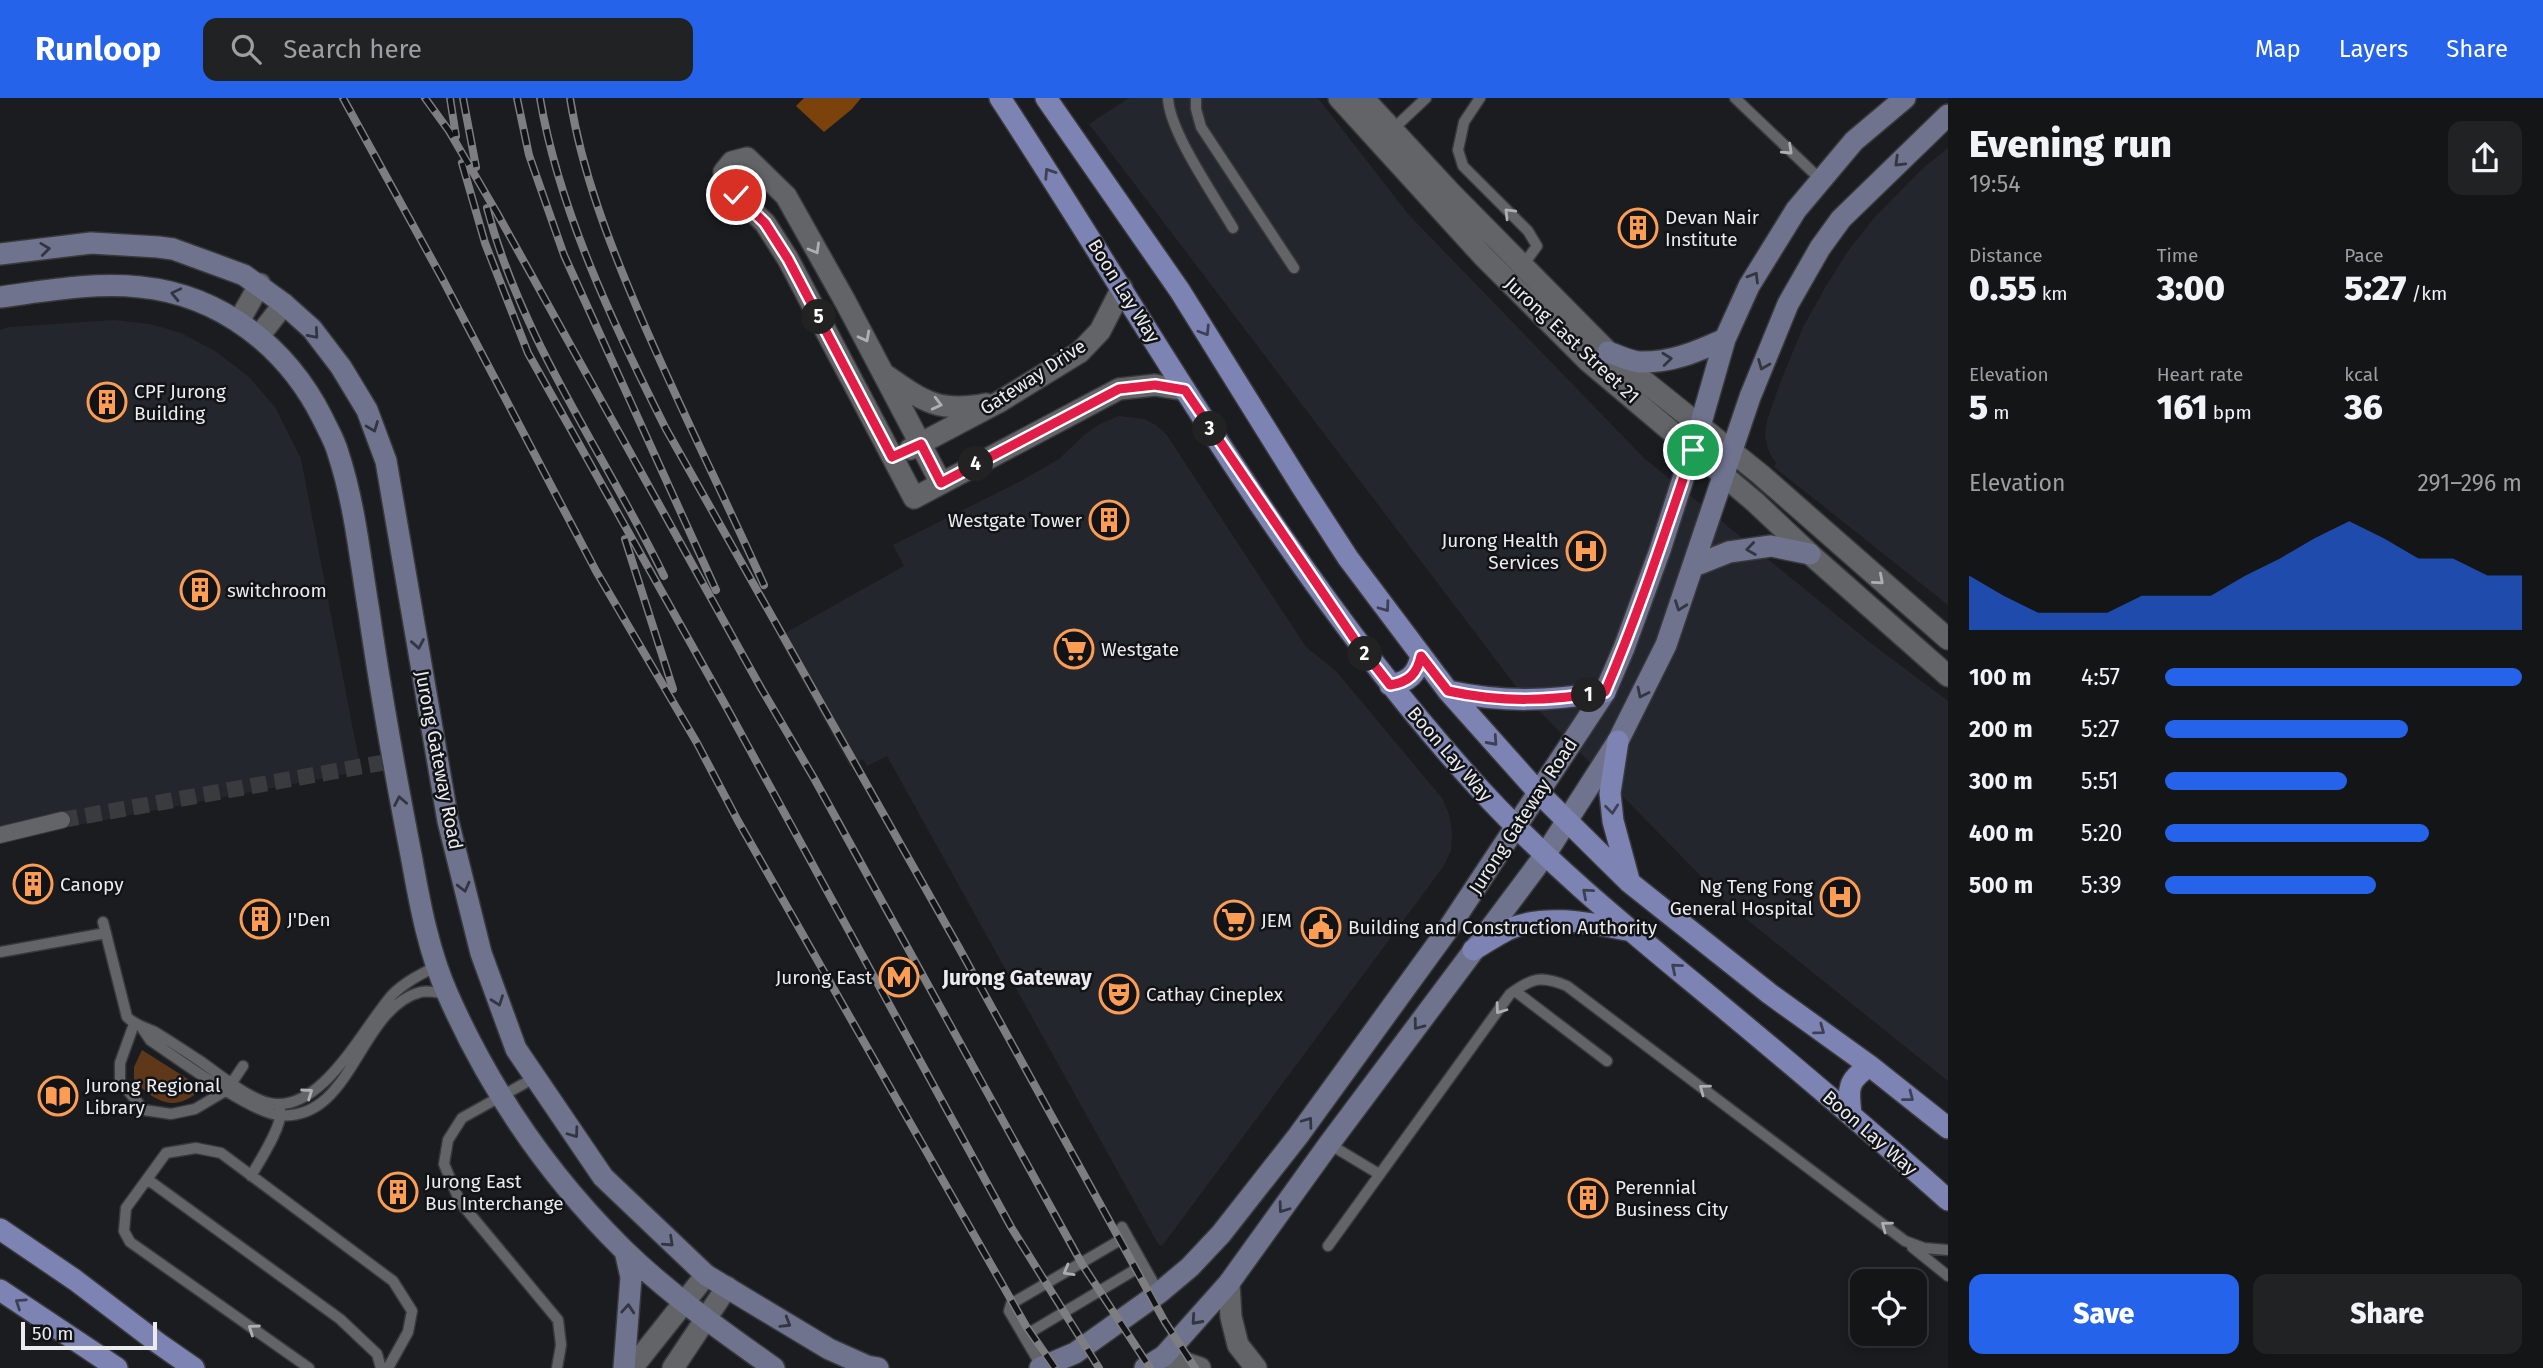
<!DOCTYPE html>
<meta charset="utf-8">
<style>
:root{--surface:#141517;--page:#212224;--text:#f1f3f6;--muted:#9d9fa1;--line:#333436;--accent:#2563eb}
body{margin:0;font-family:"Fira Sans",sans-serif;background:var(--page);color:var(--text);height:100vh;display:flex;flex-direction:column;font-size:26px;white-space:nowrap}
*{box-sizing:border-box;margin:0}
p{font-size:23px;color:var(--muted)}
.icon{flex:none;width:38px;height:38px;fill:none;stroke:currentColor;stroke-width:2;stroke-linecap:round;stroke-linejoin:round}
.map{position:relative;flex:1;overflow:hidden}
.details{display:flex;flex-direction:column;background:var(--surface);width:595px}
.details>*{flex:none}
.fabs{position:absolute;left:1850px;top:1171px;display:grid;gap:14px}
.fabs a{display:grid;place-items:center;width:77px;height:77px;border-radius:14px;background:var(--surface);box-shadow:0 4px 10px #0003,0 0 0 2px var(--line);font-size:35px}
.scale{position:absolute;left:21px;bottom:18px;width:136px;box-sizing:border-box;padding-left:7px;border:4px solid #ececef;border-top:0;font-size:19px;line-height:24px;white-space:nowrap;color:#ececef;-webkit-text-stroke:5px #121316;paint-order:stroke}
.pin{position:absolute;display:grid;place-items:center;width:60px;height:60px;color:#fff;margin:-30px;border:4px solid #fff;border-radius:50%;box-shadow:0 2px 7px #0007}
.km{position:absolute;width:35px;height:35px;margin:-18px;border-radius:50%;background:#222;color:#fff;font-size:19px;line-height:35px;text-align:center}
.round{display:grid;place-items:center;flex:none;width:74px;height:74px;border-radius:14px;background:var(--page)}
.head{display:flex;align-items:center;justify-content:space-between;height:119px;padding:0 21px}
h1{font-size:38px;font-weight:800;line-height:52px}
.stats{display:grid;grid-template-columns:repeat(3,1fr);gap:10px;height:119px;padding:7px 21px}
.stats div{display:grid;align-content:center}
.stats b{font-size:35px;font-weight:800}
.stats small{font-size:19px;font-weight:400}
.stats p{font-size:19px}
.chart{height:196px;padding:14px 21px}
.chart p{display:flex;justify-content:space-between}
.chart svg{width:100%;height:126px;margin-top:7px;fill:var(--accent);opacity:.7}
.cta{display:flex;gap:14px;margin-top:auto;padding:14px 21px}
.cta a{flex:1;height:80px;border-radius:14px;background:var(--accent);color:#fff;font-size:28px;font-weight:800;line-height:80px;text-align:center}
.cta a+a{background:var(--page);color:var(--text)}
ul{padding:0 21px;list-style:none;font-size:23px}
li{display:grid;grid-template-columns:112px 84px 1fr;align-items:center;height:52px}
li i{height:18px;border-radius:9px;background:var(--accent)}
header{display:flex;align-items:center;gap:42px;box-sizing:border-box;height:98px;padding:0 35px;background:var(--accent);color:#fff}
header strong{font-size:33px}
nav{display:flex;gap:38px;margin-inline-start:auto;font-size:24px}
.search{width:490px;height:63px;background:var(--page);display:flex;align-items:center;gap:18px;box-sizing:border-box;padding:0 24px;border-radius:14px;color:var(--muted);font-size:26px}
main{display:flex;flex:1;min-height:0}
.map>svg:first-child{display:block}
.built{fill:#24262e}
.green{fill:#5f3819}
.water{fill:#7b420c}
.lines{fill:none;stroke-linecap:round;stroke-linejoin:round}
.pedestrian-tunnel{stroke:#3a3b3e;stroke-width:16;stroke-dasharray:16 8;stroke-linecap:butt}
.service-casing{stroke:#39393c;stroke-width:13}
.pedestrian-casing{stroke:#39393c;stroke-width:18}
.minor-casing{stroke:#39393c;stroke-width:24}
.tertiary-casing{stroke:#39393c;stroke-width:24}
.secondary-casing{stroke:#39393c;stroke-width:24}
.primary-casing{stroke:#39393c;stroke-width:24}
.service{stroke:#636468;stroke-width:10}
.pedestrian{stroke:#636468;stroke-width:16}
.minor{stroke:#636468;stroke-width:21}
.tertiary{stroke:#636468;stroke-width:21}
.secondary{stroke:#70738e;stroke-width:21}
.primary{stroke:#7d83b3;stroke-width:21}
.rail-casing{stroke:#7e7e81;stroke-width:8}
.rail{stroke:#121316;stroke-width:5;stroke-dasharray:16;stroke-linecap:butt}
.oneway{stroke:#aeafb2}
.oneway2{stroke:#333540}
.oneway3{stroke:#3d4055}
.route-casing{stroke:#fff;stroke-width:14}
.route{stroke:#e11d48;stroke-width:9}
.labels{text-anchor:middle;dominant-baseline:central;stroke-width:5;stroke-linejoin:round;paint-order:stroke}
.poi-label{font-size:19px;fill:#ececef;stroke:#121316;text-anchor:start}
.street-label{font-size:19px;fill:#ececef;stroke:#121316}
.neighbourhood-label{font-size:21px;font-weight:bold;fill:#ececef;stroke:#121316}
</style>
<header>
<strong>Runloop</strong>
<div class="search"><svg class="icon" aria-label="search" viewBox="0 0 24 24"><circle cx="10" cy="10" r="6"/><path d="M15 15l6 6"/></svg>Search here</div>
<nav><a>Map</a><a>Layers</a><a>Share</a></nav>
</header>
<main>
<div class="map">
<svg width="1948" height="1270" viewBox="0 0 1948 1270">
<rect width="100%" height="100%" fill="#1b1c1f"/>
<!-- built -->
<path class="built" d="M1129,0H1318L1409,117L1644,360L1872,546L1948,603V983L1730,808L1518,591L1089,26Z
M1948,50V507L1774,369L1776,365L1769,354L1765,338L1767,323L1780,285L1803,229L1826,188L1848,153L1874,120L1922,71Z
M114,222L150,226L181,235L215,253L248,278L275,309L301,361L361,673L0,742V232L9,229Z
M1119,318L1144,321L1156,327L1166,336L1306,549L1336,573L1442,700L1449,716L1452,732L1451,753L1443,769L1162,1148L1158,1146L887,658L867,668L863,661L850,669L778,539L904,468L893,447L1019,384L1059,361L1084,337L1100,326Z"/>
<!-- green -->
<path class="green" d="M142,952L202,990C177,1015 156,1006 134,982V969Z"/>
<!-- water -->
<path class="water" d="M804,0H861L852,11L824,34L796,8Z"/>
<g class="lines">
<!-- pedestrian-tunnel -->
<path class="pedestrian-tunnel" d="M62,722L392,663"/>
<defs>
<path id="service" d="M1168,0C1169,33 1215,99 1233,130
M1196,0V11L1201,29L1294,170
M1480,0L1464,24L1458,52L1463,68L1528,133L1537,148L1521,170
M1735,0L1821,82
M1392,32L1426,0
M103,824L127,919C136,928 145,929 155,934C170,943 185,953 200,963C219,976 247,1000 269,1005C321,1017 363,930 392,897C405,884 421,876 437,868
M0,854L106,835
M1515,893L1607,963
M134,926L120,965V983L144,1012L171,1016L195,1011L227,992L243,968
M142,930L150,942C177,960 250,1014 278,1017C353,1025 358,910 421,894C429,892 439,895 447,896
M534,980L462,1020L448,1042L444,1066L460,1104L558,1222L561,1247L557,1270
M1329,1046L1379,1076
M251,1078C259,1064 284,1026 280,1012
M147,1081L340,1221L377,1256L381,1270
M1122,1129L1159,1195
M1328,1148L1510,896C1532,880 1541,877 1567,888L1905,1143L1924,1150L1948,1152
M1912,1149L1948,1178
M1024,1238L1143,1167
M1042,1269L1009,1213L1011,1206L1127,1138
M309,1270L130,1144L124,1133L126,1110L166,1055L196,1050L221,1055L393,1183L412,1213L408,1234L388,1270"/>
<path id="pedestrian" d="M0,737L62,722"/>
<path id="minor" d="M1339,0L1483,158L1588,263L1755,404L1810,456L1948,578
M1363,0L1450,94L1608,254L1760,376L1948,541
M1229,1185L1231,1219L1238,1247L1256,1270
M1164,1258L1200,1270"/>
<path id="tertiary" d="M239,223L260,186
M259,238L284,206
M887,278C924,304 940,315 986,306
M910,351L999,304L1080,254L1100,233L1122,190
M941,385L845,203L786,98L747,60L732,64L724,74L725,87L765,125L788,161L914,400L1119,291L1155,287L1185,292
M632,1270L706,1177
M673,1270L727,1189"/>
<path id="secondary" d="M0,156L91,145L158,149L173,151L244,177L284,206L312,231L341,269L367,312L386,363L448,723L481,855L516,951L603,1079L706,1177L829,1251L867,1268L878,1270
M0,199C46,193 93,184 140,189C221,197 287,249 323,321C328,332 335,343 338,355C355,406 360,461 369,514C381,597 396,680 412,762C420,807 429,855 448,897C490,992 549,1078 623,1151C669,1196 722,1233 774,1270
M1608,254C1617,257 1629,263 1639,264C1671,265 1696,254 1725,241
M1694,468L1729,454L1771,448L1810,456
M624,1270L631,1179L625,1153
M1040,1270L1075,1255L1159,1195L1190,1169L1221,1136L1298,1038L1446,834L1605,594L1624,550L1660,452L1700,328L1725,241L1749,188L1796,112L1854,43L1905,0
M1145,1270L1164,1258L1229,1185L1329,1046L1545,757L1618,643L1666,547L1750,299L1788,206L1820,150L1841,121L1948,17"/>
<path id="primary" d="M1000,0C1153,234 1289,482 1478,689C1551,769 1636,837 1719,906C1796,970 1873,1035 1948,1102
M1046,0L1180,193L1302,389L1348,460L1448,593L1538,694L1629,784L1770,896L1870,968L1948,1030
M1390,587C1409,584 1417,576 1421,558
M1448,593C1503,605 1550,603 1605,594
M1618,643L1610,695L1613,723L1629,782
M1473,852C1484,846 1495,838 1507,832C1544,815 1589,825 1627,832
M1851,1016C1848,991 1847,982 1870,968
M0,1131L75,1182L158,1245L194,1270
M0,1192L117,1270"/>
</defs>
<!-- service casing -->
<use href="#service" class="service-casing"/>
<!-- pedestrian casing -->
<use href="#pedestrian" class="pedestrian-casing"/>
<!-- minor casing -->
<use href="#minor" class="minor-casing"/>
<!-- tertiary casing -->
<use href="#tertiary" class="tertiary-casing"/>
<!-- secondary casing -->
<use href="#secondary" class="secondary-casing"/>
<!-- primary casing -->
<use href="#primary" class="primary-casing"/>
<!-- service -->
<use href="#service" class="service"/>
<!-- pedestrian -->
<use href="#pedestrian" class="pedestrian"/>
<!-- minor -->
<use href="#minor" class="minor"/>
<!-- tertiary -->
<use href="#tertiary" class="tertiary"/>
<!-- secondary -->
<use href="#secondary" class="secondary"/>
<!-- primary -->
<use href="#primary" class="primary"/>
<defs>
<path id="rail" d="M343,0L442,180L596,473L697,645L738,723L1026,1228L1055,1270
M425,0L449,33L497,115L761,590L815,682L1082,1166L1150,1270
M450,0L456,38
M463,0L476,69
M517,0L529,57L564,157L716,492
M540,0C559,113 615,230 666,331L958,848L1165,1224L1195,1270
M570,0C582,75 610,147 640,217C679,308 723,396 764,487
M462,65L485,145L528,255L727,610L1011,1129L1099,1270
M487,110C522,243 604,355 664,478
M625,441L673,591"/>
</defs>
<!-- rail casing -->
<use href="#rail" class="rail-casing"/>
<!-- rail -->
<use href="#rail" class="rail"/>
</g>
<!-- one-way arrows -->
<defs><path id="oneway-chevron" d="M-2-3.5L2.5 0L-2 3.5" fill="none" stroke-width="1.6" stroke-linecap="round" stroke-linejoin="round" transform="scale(1.75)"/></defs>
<g class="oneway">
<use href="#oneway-chevron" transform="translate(1788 52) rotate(43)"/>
<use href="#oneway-chevron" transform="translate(1509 115) rotate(-135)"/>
<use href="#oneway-chevron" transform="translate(815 151) rotate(60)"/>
<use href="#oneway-chevron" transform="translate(865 239) rotate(62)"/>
<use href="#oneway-chevron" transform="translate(937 306) rotate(14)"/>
<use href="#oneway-chevron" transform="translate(1879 482) rotate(41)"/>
<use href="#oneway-chevron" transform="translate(1500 911) rotate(126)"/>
<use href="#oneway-chevron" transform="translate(1704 991) rotate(-143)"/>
<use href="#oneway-chevron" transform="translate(308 995) rotate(-35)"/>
<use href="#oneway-chevron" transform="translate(1886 1128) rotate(-143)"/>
<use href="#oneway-chevron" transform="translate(1068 1173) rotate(150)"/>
<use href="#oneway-chevron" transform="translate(253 1231) rotate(-145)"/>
</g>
<g class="oneway2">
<use href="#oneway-chevron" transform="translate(1899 64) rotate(136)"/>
<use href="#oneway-chevron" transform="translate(45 151) rotate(-7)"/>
<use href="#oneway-chevron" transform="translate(1754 179) rotate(-59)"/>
<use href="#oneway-chevron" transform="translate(176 196) rotate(-167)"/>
<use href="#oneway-chevron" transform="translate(314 236) rotate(49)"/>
<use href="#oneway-chevron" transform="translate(1667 261) rotate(-6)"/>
<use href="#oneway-chevron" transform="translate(1763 267) rotate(112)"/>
<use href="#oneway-chevron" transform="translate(373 329) rotate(69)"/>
<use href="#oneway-chevron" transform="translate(1751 451) rotate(172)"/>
<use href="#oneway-chevron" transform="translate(1680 508) rotate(110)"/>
<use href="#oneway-chevron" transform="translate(418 546) rotate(80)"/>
<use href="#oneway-chevron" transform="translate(1642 595) rotate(116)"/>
<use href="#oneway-chevron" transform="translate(400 703) rotate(-101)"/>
<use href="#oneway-chevron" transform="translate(464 789) rotate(76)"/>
<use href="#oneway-chevron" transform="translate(498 903) rotate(70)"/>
<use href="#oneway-chevron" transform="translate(1418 927) rotate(127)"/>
<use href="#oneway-chevron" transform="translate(1308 1024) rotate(-54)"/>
<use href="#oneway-chevron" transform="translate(574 1035) rotate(54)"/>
<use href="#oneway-chevron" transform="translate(1283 1110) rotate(126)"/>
<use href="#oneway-chevron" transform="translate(669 1144) rotate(43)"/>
<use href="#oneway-chevron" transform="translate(628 1211) rotate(-86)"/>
<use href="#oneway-chevron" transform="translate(1196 1222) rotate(132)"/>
<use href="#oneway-chevron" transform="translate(786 1225) rotate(31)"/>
</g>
<g class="oneway3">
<use href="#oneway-chevron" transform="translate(1049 75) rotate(-123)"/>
<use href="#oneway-chevron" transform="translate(1205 233) rotate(58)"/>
<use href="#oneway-chevron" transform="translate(1385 509) rotate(54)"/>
<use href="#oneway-chevron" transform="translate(1493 643) rotate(48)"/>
<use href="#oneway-chevron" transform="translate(1612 711) rotate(84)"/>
<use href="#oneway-chevron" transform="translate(1587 795) rotate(-139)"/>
<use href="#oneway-chevron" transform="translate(1676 870) rotate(-140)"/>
<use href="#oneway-chevron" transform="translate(1820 932) rotate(36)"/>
<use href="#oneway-chevron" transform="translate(1909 999) rotate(38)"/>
<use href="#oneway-chevron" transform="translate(20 1205) rotate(-146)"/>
</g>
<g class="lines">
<defs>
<path id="route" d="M736,97L765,125L788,161L892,359L921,346L941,385L1119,291L1155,287L1185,292L1357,545L1390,587C1409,584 1417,576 1421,558L1448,593C1503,605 1549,603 1605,594C1639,515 1665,434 1693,352"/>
</defs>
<!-- route casing -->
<use href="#route" class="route-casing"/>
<!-- route -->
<use href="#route" class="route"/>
</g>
<!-- icons -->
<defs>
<symbol id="building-ring" viewBox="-11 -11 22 22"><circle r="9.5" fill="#121316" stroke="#fc9d53" stroke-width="1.5"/><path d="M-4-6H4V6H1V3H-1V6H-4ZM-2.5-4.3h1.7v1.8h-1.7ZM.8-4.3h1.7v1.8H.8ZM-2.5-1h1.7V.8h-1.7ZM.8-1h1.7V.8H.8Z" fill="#fc9d53"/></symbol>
<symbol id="hospital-ring" viewBox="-11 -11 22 22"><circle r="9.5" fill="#121316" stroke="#fc9d53" stroke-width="1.5"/><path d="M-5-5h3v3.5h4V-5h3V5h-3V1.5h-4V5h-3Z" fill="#fc9d53"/></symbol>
<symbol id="supermarket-ring" viewBox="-11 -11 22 22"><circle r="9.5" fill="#121316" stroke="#fc9d53" stroke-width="1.5"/><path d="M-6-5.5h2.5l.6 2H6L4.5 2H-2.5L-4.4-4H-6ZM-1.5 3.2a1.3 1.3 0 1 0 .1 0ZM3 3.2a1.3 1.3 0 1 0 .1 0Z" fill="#fc9d53"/></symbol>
<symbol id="civic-ring" viewBox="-11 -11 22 22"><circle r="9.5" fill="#121316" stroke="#fc9d53" stroke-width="1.5"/><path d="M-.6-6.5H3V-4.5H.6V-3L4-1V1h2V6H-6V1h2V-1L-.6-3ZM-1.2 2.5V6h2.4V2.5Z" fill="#fc9d53"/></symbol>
<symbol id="metro-ring" viewBox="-11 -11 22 22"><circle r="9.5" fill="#121316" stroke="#fc9d53" stroke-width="1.5"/><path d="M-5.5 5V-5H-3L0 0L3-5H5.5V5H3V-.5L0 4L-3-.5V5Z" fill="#fc9d53"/></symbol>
<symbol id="theatre-ring" viewBox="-11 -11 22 22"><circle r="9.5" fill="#121316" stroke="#fc9d53" stroke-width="1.5"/><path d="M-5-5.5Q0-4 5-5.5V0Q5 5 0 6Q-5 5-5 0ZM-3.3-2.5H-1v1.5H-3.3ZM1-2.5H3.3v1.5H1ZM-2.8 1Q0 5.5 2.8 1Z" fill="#fc9d53"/></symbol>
<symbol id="library-ring" viewBox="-11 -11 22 22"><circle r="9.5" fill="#121316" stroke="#fc9d53" stroke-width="1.5"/><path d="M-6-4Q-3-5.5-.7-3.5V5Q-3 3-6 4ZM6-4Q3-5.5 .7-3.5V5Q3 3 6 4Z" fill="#fc9d53"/></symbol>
</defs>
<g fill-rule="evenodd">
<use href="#building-ring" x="1616" y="108" width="44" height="44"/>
<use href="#building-ring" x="85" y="282" width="44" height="44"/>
<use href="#building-ring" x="1087" y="400" width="44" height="44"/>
<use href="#hospital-ring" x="1564" y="431" width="44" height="44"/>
<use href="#building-ring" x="178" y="470" width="44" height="44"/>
<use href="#supermarket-ring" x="1052" y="529" width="44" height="44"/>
<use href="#building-ring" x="11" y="764" width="44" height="44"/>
<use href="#hospital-ring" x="1818" y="777" width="44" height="44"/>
<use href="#building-ring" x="238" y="799" width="44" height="44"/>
<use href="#supermarket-ring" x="1212" y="800" width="44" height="44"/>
<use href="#civic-ring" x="1299" y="807" width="44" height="44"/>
<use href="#metro-ring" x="877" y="857" width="44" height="44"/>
<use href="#theatre-ring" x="1097" y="874" width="44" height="44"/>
<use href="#library-ring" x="36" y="976" width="44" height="44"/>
<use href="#building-ring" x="376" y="1072" width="44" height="44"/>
<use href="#building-ring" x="1566" y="1078" width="44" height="44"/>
</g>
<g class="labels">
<!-- poi labels -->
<g class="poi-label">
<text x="1665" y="119">Devan Nair<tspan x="1665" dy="22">Institute</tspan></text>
<text x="134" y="293">CPF Jurong<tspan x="134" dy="22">Building</tspan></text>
<text x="1082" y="422" text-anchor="end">Westgate Tower</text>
<text x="1559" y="442" text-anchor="end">Jurong Health<tspan x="1559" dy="22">Services</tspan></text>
<text x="227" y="492">switchroom</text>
<text x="1101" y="551">Westgate</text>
<text x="60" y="786">Canopy</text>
<text x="1813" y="788" text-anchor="end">Ng Teng Fong<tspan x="1813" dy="22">General Hospital</tspan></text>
<text x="287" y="821">J'Den</text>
<text x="1261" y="822">JEM</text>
<text x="1348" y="829">Building and Construction Authority</text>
<text x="872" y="879" text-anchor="end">Jurong East</text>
<text x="1146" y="896">Cathay Cineplex</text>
<text x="85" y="987">Jurong Regional<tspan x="85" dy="22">Library</tspan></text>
<text x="425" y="1083">Jurong East<tspan x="425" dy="22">Bus Interchange</tspan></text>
<text x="1615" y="1089">Perennial<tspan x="1615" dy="22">Business City</tspan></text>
</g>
<!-- street labels -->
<g class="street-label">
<text transform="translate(1124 193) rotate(58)">Boon Lay Way</text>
<text transform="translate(1572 242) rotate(43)">Jurong East Street 21</text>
<text transform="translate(1033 279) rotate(-33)">Gateway Drive</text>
<text transform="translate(1450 656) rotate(49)">Boon Lay Way</text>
<text transform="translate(439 662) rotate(79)">Jurong Gateway Road</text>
<text transform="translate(1523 718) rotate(-57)">Jurong Gateway Road</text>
<text transform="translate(1870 1035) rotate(41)">Boon Lay Way</text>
</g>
<!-- neighbourhood labels -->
<g class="neighbourhood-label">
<text x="1017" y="880">Jurong Gateway</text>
</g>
</g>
</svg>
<div class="fabs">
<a><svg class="icon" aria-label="locate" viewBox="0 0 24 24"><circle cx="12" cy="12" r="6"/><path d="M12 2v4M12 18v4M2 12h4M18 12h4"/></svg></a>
</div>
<div class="scale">50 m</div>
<div class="pin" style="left:1693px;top:352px;background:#1e9e55"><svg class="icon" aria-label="arrive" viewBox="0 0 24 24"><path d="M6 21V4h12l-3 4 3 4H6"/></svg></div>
<div class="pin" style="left:736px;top:97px;background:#d93025"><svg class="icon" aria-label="check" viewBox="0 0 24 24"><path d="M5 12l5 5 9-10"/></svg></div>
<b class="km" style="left:1589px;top:597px">1</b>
<b class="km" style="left:1365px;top:556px">2</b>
<b class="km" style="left:1210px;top:331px">3</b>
<b class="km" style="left:976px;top:366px">4</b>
<b class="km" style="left:819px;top:219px">5</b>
</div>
<section class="details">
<div class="head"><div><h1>Evening run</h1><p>19:54</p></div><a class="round"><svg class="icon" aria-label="share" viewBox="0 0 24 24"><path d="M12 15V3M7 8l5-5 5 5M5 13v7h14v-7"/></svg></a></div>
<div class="stats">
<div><p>Distance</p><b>0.55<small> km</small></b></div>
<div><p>Time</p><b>3:00</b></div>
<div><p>Pace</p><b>5:27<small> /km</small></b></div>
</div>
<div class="stats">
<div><p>Elevation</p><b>5<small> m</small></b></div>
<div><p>Heart rate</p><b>161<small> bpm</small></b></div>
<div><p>kcal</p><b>36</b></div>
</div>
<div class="chart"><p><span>Elevation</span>291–296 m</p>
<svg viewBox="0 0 160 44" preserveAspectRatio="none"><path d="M0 44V25L10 32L20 38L30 38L40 38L50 32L60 32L70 32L80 25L90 19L100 12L110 6L120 12L130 19L140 19L150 25L160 25V44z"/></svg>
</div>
<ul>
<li><b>100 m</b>4:57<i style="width:100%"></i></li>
<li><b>200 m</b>5:27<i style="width:68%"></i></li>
<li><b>300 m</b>5:51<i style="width:51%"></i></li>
<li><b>400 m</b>5:20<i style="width:74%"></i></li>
<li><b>500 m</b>5:39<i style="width:59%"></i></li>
</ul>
<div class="cta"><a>Save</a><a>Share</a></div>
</section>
</main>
